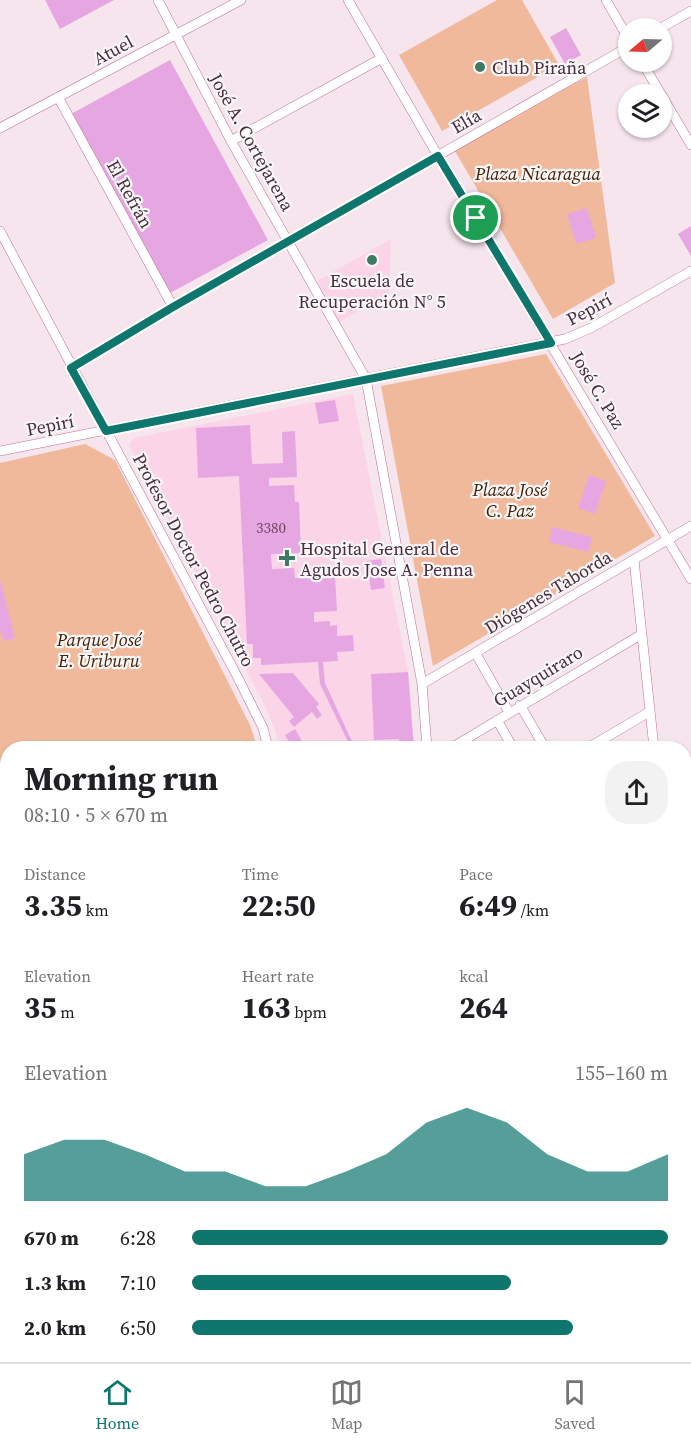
<!DOCTYPE html>
<meta charset="utf-8">
<style>
:root{--surface:#fff;--page:#f2f2f2;--text:#202124;--muted:#757577;--line:#e0e0e0;--accent:#0f766e}
body{margin:0;font-family:"Source Serif 4",serif;background:var(--page);color:var(--text);height:100vh;display:flex;flex-direction:column;font-size:22px;white-space:nowrap}
*{box-sizing:border-box;margin:0}
p{font-size:20px;color:var(--muted)}
.icon{flex:none;width:33px;height:33px;fill:none;stroke:currentColor;stroke-width:2;stroke-linecap:round;stroke-linejoin:round}
.map{position:relative;flex:1;overflow:hidden}
.panel{position:absolute;left:0px;top:741px;width:692px;height:621px;display:flex;flex-direction:column;background:var(--surface);border-radius:24px 24px 0 0;box-shadow:0 2px 4px #0004}
.panel>*{flex:none}
.needle{width:39px;rotate:251deg}
.buttons{position:absolute;left:618px;top:18px;display:grid;gap:12px}
.buttons a{display:grid;place-items:center;width:54px;height:54px;border-radius:50%;background:var(--surface);box-shadow:0 2px 4px #0004;font-size:30px}
.pin{position:absolute;display:grid;place-items:center;width:51px;height:51px;color:#fff;margin:-26px;border:3px solid #fff;border-radius:50%;box-shadow:0 2px 6px #0007}
.round{display:grid;place-items:center;flex:none;width:63px;height:63px;border-radius:24px;background:var(--page)}
.head{display:flex;align-items:center;justify-content:space-between;height:102px;padding:0 24px}
h1{font-size:33px;font-weight:700;line-height:45px}
.metrics{display:grid;grid-template-columns:repeat(3,1fr);gap:9px;height:102px;padding:6px 24px}
.metrics div{display:grid;align-content:center}
.metrics b{font-size:30px;font-weight:700}
.metrics small{font-size:16px;font-weight:400}
.metrics p{font-size:16px}
.chart{height:168px;padding:12px 24px}
.chart p{display:flex;justify-content:space-between}
.chart svg{width:100%;height:108px;margin-top:6px;fill:var(--accent);opacity:.7}
ul{padding:0 24px;list-style:none;font-size:20px}
li{display:grid;grid-template-columns:96px 72px 1fr;align-items:center;height:45px}
li i{height:15px;border-radius:8px;background:var(--accent)}
.menu{display:flex;justify-content:space-around;align-items:center;height:84px;border-top:2px solid var(--line);background:var(--surface);font-size:16px;color:var(--muted)}
.menu a{display:grid;justify-items:center;gap:3px}
.menu .active{color:var(--accent)}
.map>svg:first-child{display:block}
.built{fill:#fbd5e7}
.green{fill:#f1b99c}
.building{fill:#e6a6e2}
.lines{fill:none;stroke-linecap:round;stroke-linejoin:round}
.street-casing{stroke:#bd7198;stroke-width:10}
.secondary-casing{stroke:#bd7198;stroke-width:15}
.street{stroke:#fff;stroke-width:9}
.secondary{stroke:#eecee0;stroke-width:14}
.route-casing{stroke:#fff;stroke-width:12}
.route{stroke:#0f766e;stroke-width:8}
.poi-dot{fill:#3d7963;stroke:#f7f7f7;stroke-width:2}
.labels{text-anchor:middle;dominant-baseline:central;stroke-width:4.5;stroke-linejoin:round;paint-order:stroke}
.number-label{font-size:15px;fill:#724a66}
.street-label{font-size:18px;fill:#4c2b3c;stroke:#f7f7f7}
.poi-label{font-size:18px;fill:#4c2b3c;stroke:#f7f7f7;text-anchor:start}
.park-label{font-size:18px;font-style:italic;fill:#492007;stroke:#f7f7f7}
</style>
<div class="map">
<svg width="691" height="1362" viewBox="0 0 691 1362">
<rect width="100%" height="100%" fill="#f6e5ed"/>
<!-- built -->
<path class="built" d="M391,239L389,294L339,322L317,281Z
M353,394L409,677L414,748H280L274,727L265,706L129,445L134,438Z
M323,1355L324,1362H276V1358Z"/>
<!-- green -->
<path class="green" d="M497,0H522L559,65L442,131L399,55Z
M587,77L615,283L553,319L452,146Z
M546,354L655,536L433,666L381,386Z
M85,444L115,460L250,725L255,740V748H8V983H0V463Z"/>
<!-- building -->
<path class="building" d="M45,0H114L60,29Z
M566,28L581,55L565,64L550,37Z
M170,60L268,240L170,293L71,114Z
M587,208L596,238L576,244L567,214Z
M691,226V256L678,234Z
M335,400L339,421L319,424L315,403Z
M250,425L252,464L283,463L282,432L295,431L297,477L269,478V486L294,485L295,502H299L301,553L271,554L272,569L294,568L295,578L335,576L337,611L314,612V622L330,621V626L337,625V636L353,635L354,651L337,652L338,661L323,662L325,683L355,748H351L320,684L318,662L261,665V658H253V644H247L239,476L198,478L196,428Z
M589,475L606,481L595,514L578,508Z
M552,527L592,537L588,552L549,542Z
M381,559L385,588L371,590L367,561Z
M0,579L15,638L4,641L0,631Z
M408,672L414,748H400L399,739L374,740L371,674Z
M293,673L319,704L316,707L322,715L317,719L312,712L294,727L289,721L294,717L259,674Z
M295,729L306,748H292L285,735Z
M385,745V748H364V746Z
M684,1056H688V1088H684Z
M684,1107H691V1155H684Z
M431,1354H486V1362H430Z"/>
<g class="lines">
<defs>
<path id="street" d="M158,0L231,141L366,379L422,684L427,748
M348,0L438,156L691,579
M606,0L628,38
M661,28L691,11
M642,62L691,145
M58,97L173,307
M0,128L241,0
M231,141L382,58
M0,231L237,676L263,728L268,748
M71,367L173,307L628,47
M0,451L565,339L591,328L691,271
M634,560L654,748
M476,654L509,712
M422,684L691,526
M520,705L545,748
M497,720L513,748
M451,748L642,634
M588,748L649,712
M684,860L691,856
M0,1139L8,1151
M684,1242H691
M0,1259L8,1254
M133,1354L138,1362
M340,1354L341,1362
M550,1354L551,1362"/>
<path id="secondary" d="M0,1011H8
M684,1021H691"/>
</defs>
<!-- street casing -->
<use href="#street" class="street-casing"/>
<!-- secondary casing -->
<use href="#secondary" class="secondary-casing"/>
<!-- street -->
<use href="#street" class="street"/>
<!-- secondary -->
<use href="#secondary" class="secondary"/>
</g>
<g class="lines">
<defs>
<path id="route" d="M438,156L551,343L106,431L71,368L173,307Z"/>
</defs>
<!-- route casing -->
<use href="#route" class="route-casing"/>
<!-- route -->
<use href="#route" class="route"/>
</g>
<!-- markers -->
<g class="poi-dot">
<circle cx="480" cy="67" r="6"/>
<circle cx="372" cy="260" r="6"/>
<path d="M284 549h6v6h6v6h-6v6h-6v-6h-6v-6h6z"/>
</g>
<g class="labels">
<!-- number labels -->
<g class="number-label">
<text x="271" y="527">3380</text>
</g>
<!-- street labels -->
<g class="street-label">
<text transform="translate(113 50) rotate(-28)">Atuel</text>
<text transform="translate(466 121) rotate(-30)">Elía</text>
<text transform="translate(252 142) rotate(61)">José A. Cortejarena</text>
<text transform="translate(130 194) rotate(61)">El Refrán</text>
<text transform="translate(589 309) rotate(-28)">Pepirí</text>
<text transform="translate(598 390) rotate(59)">José C. Paz</text>
<text transform="translate(50 425) rotate(-11)">Pepirí</text>
<text transform="translate(194 560) rotate(62)">Profesor Doctor Pedro Chutro</text>
<text transform="translate(548 592) rotate(-31)">Diógenes Taborda</text>
<text transform="translate(538 676) rotate(-31)">Guayquiraro</text>
</g>
<!-- poi labels -->
<g class="poi-label">
<text x="492" y="67">Club Piraña</text>
<text x="372" y="280" text-anchor="middle">Escuela de<tspan x="372" dy="21">Recuperación N° 5</tspan></text>
<text x="300" y="548">Hospital General de<tspan x="300" dy="21">Agudos Jose A. Penna</tspan></text>
</g>
<!-- park labels -->
<g class="park-label">
<text x="538" y="173">Plaza Nicaragua</text>
<text x="510" y="489">Plaza José<tspan x="510" dy="21">C. Paz</tspan></text>
<text x="99" y="639">Parque José<tspan x="99" dy="21">E. Uriburu</tspan></text>
</g>
</g>
</svg>
<div class="buttons">
<a><svg class="needle" viewBox="-14 -14 28 28"><path d="M0-13l5 13h-10z" fill="#e53935"/><path d="M0 13l5-13h-10z" fill="#757577"/></svg></a>
<a><svg class="icon" aria-label="layers" viewBox="0 0 24 24"><path d="M12 4l9 5-9 5-9-5zM3 14l9 5 9-5"/></svg></a>
</div>
<div class="pin" style="left:476px;top:218px;background:#1e9e55"><svg class="icon" aria-label="arrive" viewBox="0 0 24 24"><path d="M6 21V4h12l-3 4 3 4H6"/></svg></div>
<section class="panel">
<div class="head"><div><h1>Morning run</h1><p>08:10 · 5 × 670 m</p></div><a class="round"><svg class="icon" aria-label="share" viewBox="0 0 24 24"><path d="M12 15V3M7 8l5-5 5 5M5 13v7h14v-7"/></svg></a></div>
<div class="metrics">
<div><p>Distance</p><b>3.35<small> km</small></b></div>
<div><p>Time</p><b>22:50</b></div>
<div><p>Pace</p><b>6:49<small> /km</small></b></div>
</div>
<div class="metrics">
<div><p>Elevation</p><b>35<small> m</small></b></div>
<div><p>Heart rate</p><b>163<small> bpm</small></b></div>
<div><p>kcal</p><b>264</b></div>
</div>
<div class="chart"><p><span>Elevation</span>155–160 m</p>
<svg viewBox="0 0 160 44" preserveAspectRatio="none"><path d="M0 44V25L10 19L20 19L30 25L40 32L50 32L60 38L70 38L80 32L90 25L100 12L110 6L120 12L130 25L140 32L150 32L160 25V44z"/></svg>
</div>
<ul>
<li><b>670 m</b>6:28<i style="width:100%"></i></li>
<li><b>1.3 km</b>7:10<i style="width:67%"></i></li>
<li><b>2.0 km</b>6:50<i style="width:80%"></i></li>
</ul>
</section>
</div>
<nav class="menu">
<a class="active"><svg class="icon" aria-label="home" viewBox="0 0 24 24"><path d="M3 11l9-7 9 7M6 9v11h12V9"/></svg>Home</a>
<a><svg class="icon" aria-label="map" viewBox="0 0 24 24"><path d="M3 6l6-2 6 2 6-2v14l-6 2-6-2-6 2zM9 4v14M15 6v14"/></svg>Map</a>
<a><svg class="icon" aria-label="saved" viewBox="0 0 24 24"><path d="M7 4h10v16l-5-4-5 4z"/></svg>Saved</a>
</nav>
